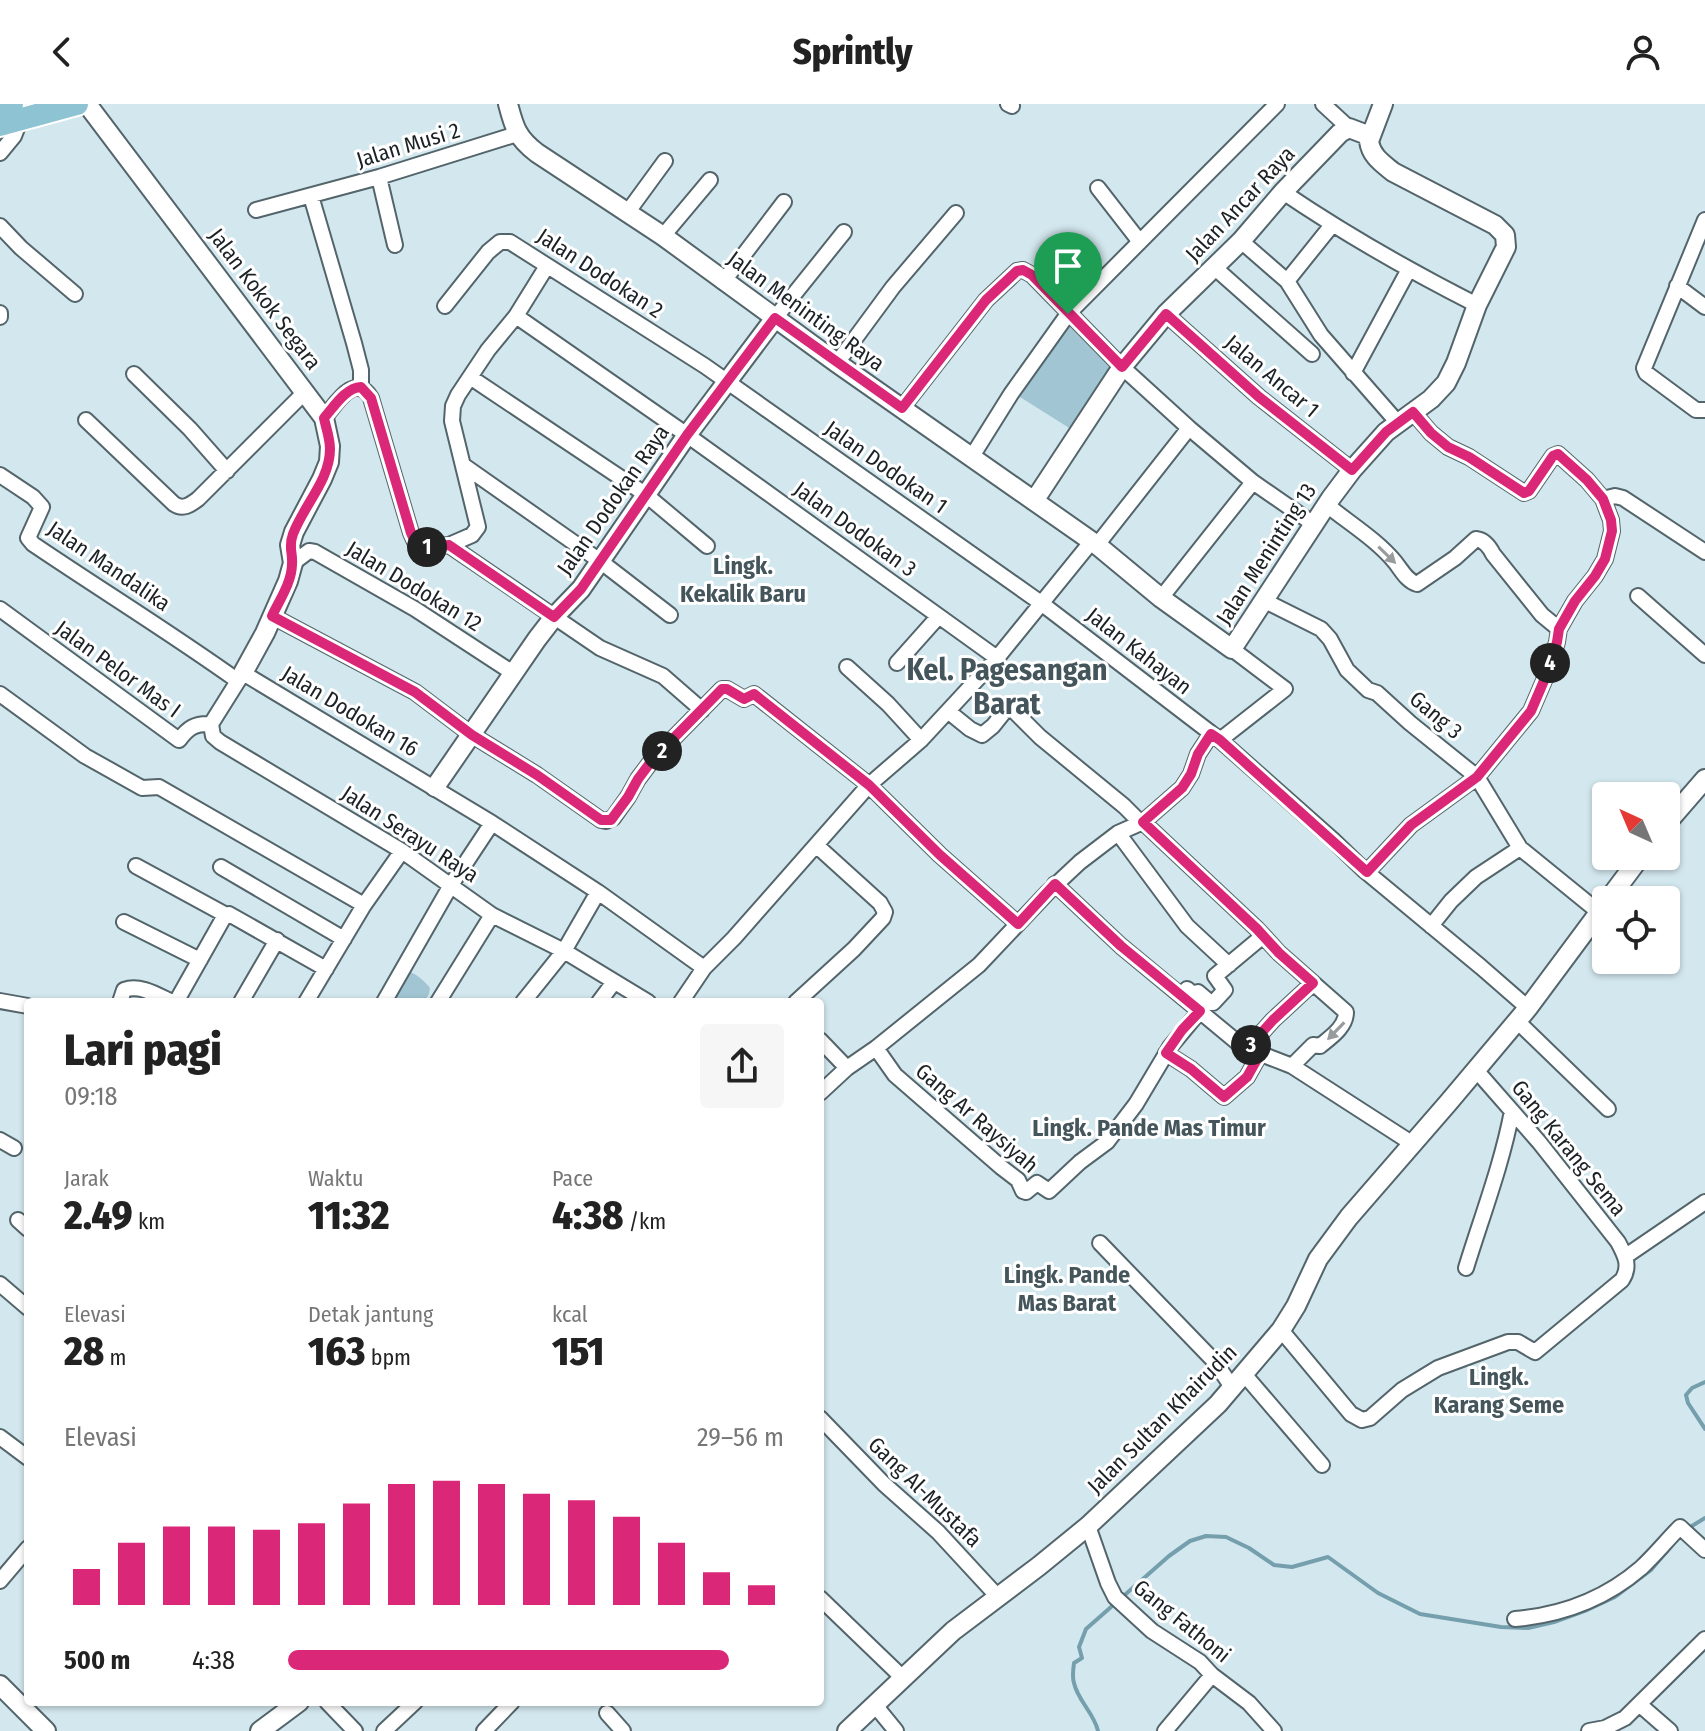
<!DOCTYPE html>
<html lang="id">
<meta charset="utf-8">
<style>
:root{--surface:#fff;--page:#f6f6f6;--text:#222;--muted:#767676;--accent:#db2777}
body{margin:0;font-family:"Fira Sans Condensed",sans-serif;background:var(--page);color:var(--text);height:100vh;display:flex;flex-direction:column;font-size:30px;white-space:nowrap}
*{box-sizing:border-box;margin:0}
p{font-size:26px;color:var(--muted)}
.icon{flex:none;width:44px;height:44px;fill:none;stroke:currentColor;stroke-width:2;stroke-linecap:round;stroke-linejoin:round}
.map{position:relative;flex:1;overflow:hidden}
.details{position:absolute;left:24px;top:894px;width:800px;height:708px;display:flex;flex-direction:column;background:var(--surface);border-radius:8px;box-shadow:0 2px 6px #0004}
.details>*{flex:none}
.needle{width:52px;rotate:316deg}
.fabs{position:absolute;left:1592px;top:678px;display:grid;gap:16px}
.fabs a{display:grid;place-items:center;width:88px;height:88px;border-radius:8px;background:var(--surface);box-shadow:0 2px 6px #0004;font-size:40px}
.pin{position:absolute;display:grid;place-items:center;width:68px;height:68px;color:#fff;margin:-82px -34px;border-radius:50% 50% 50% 0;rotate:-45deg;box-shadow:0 0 8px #0007}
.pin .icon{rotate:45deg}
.km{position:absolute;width:40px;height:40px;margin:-20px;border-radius:50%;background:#222;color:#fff;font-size:22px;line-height:40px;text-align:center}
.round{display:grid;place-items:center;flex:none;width:84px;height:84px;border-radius:8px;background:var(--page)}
.overview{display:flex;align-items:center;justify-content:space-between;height:136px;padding:0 40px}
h1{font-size:44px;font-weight:800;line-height:60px}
.stats{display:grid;grid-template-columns:repeat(3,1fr);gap:12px;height:136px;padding:8px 40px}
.stats div{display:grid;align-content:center}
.stats b{font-size:40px;font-weight:800}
.stats small{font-size:22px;font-weight:400}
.stats p{font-size:22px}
.chart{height:224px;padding:16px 40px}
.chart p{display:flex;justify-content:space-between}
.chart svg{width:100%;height:144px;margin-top:8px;stroke:var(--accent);stroke-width:6}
ul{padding:0 40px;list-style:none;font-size:26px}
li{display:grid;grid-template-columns:128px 96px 1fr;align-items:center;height:60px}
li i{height:20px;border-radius:10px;background:var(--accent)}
header{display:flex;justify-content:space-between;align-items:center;height:104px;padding:0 40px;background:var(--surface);font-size:36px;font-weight:800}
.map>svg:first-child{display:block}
.green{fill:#a1c5d2}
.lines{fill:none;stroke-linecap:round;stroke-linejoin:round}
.stream{stroke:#759fad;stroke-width:4}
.street-casing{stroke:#53656b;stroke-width:18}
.secondary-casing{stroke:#53656b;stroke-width:22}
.primary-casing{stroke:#fff;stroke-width:26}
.street{stroke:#fff;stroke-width:14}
.secondary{stroke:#fff;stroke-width:18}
.primary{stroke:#8ec3d3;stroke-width:22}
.oneway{fill:#989c9d}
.route-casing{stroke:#fff;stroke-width:16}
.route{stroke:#db2777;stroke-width:10}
.labels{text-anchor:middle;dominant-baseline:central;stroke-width:6;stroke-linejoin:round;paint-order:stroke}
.street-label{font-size:22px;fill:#1b2225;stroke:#fff}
.neighbourhood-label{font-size:24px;font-weight:bold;fill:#44555b;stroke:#fff}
.district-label{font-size:30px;font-weight:bold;fill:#44555b;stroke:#fff}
</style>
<header><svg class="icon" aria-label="back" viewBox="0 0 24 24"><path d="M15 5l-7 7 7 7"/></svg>Sprintly<svg class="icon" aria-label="person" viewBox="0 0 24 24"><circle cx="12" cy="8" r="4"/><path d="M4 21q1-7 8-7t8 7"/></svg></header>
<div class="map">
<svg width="1705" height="1627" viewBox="0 0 1705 1627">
<rect width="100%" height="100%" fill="#d3e7ee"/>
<!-- green -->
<path class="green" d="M1068,217L1117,261L1074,327L1020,293Z
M395,865C408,864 422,873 430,884L429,890L424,898H375Z"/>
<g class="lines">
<!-- stream -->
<path class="stream" d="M1705,1278L1692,1284L1686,1291L1688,1299L1705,1325
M1687,1425L1705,1414
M1098,1627C1094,1609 1078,1597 1074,1579C1072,1573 1073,1566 1074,1559L1082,1554L1079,1543L1086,1525L1169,1452L1190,1437L1206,1432L1226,1433L1249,1444L1274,1461L1292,1463L1328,1453L1378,1489L1420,1510L1501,1523L1528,1524L1554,1518L1587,1506L1615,1493L1651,1466L1667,1447"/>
<defs>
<path id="street" d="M1008,0L1012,2
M1323,0L1349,24
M0,49L14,32L21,14
M379,73L395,141
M1098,84L1140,138
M1283,88C1345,130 1410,167 1477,201
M311,92L354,239L361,266V283
M256,106L379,73L517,30
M627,109L665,57
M1705,116L1644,264L1646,269L1696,306H1705
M0,122L21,144L75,190
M663,132L710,76
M1241,137L1287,177L1321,231L1398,319
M1214,163L1312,250
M1287,177L1332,121
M723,178L784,98
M1677,182L1705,203
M445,202L488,148L500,138H510L705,262L1041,499L1220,636L1333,736L1364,766L1481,863L1528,904
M0,209V213
M1166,210L1259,293L1352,366
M516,212L687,331L997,554
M775,214L844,128
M837,259L893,183L956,109
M1353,269L1408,167
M134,270L190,325L227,367
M470,273L645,390L707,442
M902,304L986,196L1017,167L1023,166L1032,171L1122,263L1189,324L1253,378L1315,421
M324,314C336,300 355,267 371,294L411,429L416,440L428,443L449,441L600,544L663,572L702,606
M86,316L174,400C183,406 190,401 198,395L305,288
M971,354L1011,290L1068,210L1277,0
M463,361L600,457L670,511
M0,371L33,393L42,403L28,434L33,440C101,486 171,529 238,577
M1603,395L1615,392L1623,394L1705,448
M1327,401C1349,419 1377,436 1395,458C1402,467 1407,477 1417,480L1455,454L1476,435C1485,436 1490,444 1493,450L1542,511L1559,525
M449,441L472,431L478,423L452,317L453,302L458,291L488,246L516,212L547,162
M1097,441L1189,324
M293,459L309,447L315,448L415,505L513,569
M1638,492L1705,551
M1161,494L1253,378
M1265,497L1321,525L1330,535L1347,566L1368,586L1377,589L1410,619L1477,673L1520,744L1600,809
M0,505L179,636C188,624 195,619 211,620
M272,512L415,588L472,631L537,671L601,716L606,717L613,714L628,693L638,675L653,655L722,585H727L744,595L754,590L869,681L940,751L1018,820
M897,559L938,513
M847,563L888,600L921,636
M0,590L85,652L142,684L159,683L364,801
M949,608L970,625L982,631L993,622L1005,607L1013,606L1040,633L1124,702L1141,719
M1220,636L1285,585L1232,545
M1143,718L1257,825L1279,849L1346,908C1346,923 1331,933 1320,942L1313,941L1292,962
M1118,729L1187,822L1229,861
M136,762L226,811
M221,763L344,835
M1367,768L1411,721L1477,673L1531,607L1549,565L1557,538L1559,525L1575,497L1595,472L1605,455L1612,427L1611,416L1603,395L1587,376L1558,350L1553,352L1529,387L1524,389L1469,353L1448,343L1431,329L1413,308
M1055,780L1121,842L1243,943L1292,962L1413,1040
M124,818L200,856
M1431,822L1451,797L1476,773L1520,744
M1183,893L1186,890L1184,888L1187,885L1193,890L1198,888L1211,899H1213L1225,886L1215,872L1263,832
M0,897L28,902
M120,898L124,886C140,880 157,891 172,898
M176,898L224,813L229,810L326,865
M241,898L277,836
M306,898L364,801L402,747
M384,898L451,781L492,719
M438,898L492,811
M523,898L564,847L598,788
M599,898L614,878
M648,898L564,847L492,811L402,747L220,638L213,632L211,620L243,569L492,719L598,788L704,864
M681,898L704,864L734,834L869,681L921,636L997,554L1092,437
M796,898L854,845L883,814L885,808L880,799L816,741
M1517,917L1608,1005
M820,936L847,964
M876,944L895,971L1001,1063L1018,1076L1023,1087L1026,1088L1037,1079L1049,1087L1080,1058L1107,1038L1136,1000L1170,943L1200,907
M1247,945L1273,916L1313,879
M1166,949L1191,965L1224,993L1247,973L1260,950
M820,989L847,964L876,944L979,861L1048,788L1080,758L1118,729L1143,718L1182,684L1191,670L1198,650L1211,630
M0,1036L14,1044
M18,1116L28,1125
M1100,1139L1215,1258L1232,1283
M1626,1152L1705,1098
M1466,1164C1482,1112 1502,1060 1512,1007
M0,1180L28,1204
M1281,1226L1351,1310L1362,1316L1370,1314L1402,1286L1438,1264L1508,1238H1518L1535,1248L1622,1176C1631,1162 1625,1151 1618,1138L1539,1038L1476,966
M1244,1270L1322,1361
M820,1314L884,1380L938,1428L999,1494
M0,1333L28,1354
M1088,1422L1108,1479L1115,1493L1152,1527L1200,1558L1212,1571L1249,1599L1274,1627
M0,1477L28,1444
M820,1494L903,1574
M1515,1515C1562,1511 1605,1495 1641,1464C1655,1451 1667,1436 1680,1423L1705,1446
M327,1598L355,1627
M874,1600L896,1627
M1639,1600L1670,1627
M607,1609L623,1627
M384,1627L415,1598
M484,1627L512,1598
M1165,1627L1212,1571
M1589,1627L1605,1624L1625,1614L1705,1535"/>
<path id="secondary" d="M87,0L324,314L330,342L329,358L322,375L294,428L290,441L293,459L288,477L265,529L243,569
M508,0C514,23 517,34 537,49L663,132L837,259L1097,441L1161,494L1232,545L1331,394L1352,366L1386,328L1431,295L1446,279L1456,259L1477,201L1506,143L1505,131L1495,121L1393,68C1382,59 1371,52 1369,37L1383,0
M1034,397L1122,263L1166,210L1241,137L1283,88L1340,29L1349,24L1370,32
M435,683L537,535L554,513L581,485L687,331L775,214
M1666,720L1705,675
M1608,796L1641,752
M0,1581L46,1627
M260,1627L299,1598
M847,1627L953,1527L1039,1462L1088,1422L1218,1300L1281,1226L1296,1202L1318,1155L1349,1113L1448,999L1528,904L1606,799"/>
<path id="primary" d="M0,3L12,0
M0,21L77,0"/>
</defs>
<!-- street casing -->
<use href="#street" class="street-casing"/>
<!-- secondary casing -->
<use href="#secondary" class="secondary-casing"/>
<!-- primary casing -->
<use href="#primary" class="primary-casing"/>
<!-- street -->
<use href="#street" class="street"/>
<!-- secondary -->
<use href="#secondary" class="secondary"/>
<!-- primary -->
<use href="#primary" class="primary"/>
</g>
<!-- one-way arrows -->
<defs><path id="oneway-solid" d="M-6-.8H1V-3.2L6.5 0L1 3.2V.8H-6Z" transform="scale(2)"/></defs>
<g class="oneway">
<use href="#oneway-solid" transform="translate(1387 451) rotate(44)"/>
<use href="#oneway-solid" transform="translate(1336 927) rotate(134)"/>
</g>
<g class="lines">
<defs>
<path id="route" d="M1023,166L1032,171L1122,263L1166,210L1259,293L1352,366L1386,328L1413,308L1431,329L1448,343L1469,353L1524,389L1529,387L1553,352L1558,350L1587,376L1603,395L1611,416L1612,427L1605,455L1595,472L1575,497L1559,525L1557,538L1549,565L1531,607L1477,673L1411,721L1367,768L1220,636L1211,630L1198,650L1191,670L1182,684L1143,718L1257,825L1279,849L1313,879L1273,916L1247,945L1260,950L1247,973L1224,993L1191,965L1166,949L1182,926L1200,907L1121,842L1055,780L1018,820L940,751L869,681L754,590L744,595L727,585H722L653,655L638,675L628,693L611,716H601L537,671L472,631L415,588L272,512C279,497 292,478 292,460C293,448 288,443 293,430C304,401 330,376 330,345C330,334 326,324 324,314C334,303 345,284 361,283L371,294L411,429L416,440L428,443L449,441L554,513L581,485L687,331L775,214L902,304L986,196L1017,167Z"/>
</defs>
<!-- route casing -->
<use href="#route" class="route-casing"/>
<!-- route -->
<use href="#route" class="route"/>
</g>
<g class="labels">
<!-- street labels -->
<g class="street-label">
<text transform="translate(408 41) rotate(-17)">Jalan Musi 2</text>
<text transform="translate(1240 100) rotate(-47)">Jalan Ancar Raya</text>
<text transform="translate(600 169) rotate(33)">Jalan Dodokan 2</text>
<text transform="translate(265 195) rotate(53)">Jalan Kokok Segara</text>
<text transform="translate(806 207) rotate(36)">Jalan Meninting Raya</text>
<text transform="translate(1272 272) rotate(40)">Jalan Ancar 1</text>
<text transform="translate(886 363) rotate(35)">Jalan Dodokan 1</text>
<text transform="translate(613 396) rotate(-55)">Jalan Dodokan Raya</text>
<text transform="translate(855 425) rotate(36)">Jalan Dodokan 3</text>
<text transform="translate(1266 450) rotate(-57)">Jalan Meninting 13</text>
<text transform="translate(109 462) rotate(34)">Jalan Mandalika</text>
<text transform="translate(414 482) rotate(31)">Jalan Dodokan 12</text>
<text transform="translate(1139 547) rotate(38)">Jalan Kahayan</text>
<text transform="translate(118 565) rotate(36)">Jalan Pelor Mas I</text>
<text transform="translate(350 607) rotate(31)">Jalan Dodokan 16</text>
<text transform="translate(1436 611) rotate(40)">Gang 3</text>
<text transform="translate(410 730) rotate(33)">Jalan Serayu Raya</text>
<text transform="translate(977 1014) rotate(41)">Gang Ar Raysiyah</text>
<text transform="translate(1569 1044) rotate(51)">Gang Karang Sema</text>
<text transform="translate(1162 1315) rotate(-45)">Jalan Sultan Khairudin</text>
<text transform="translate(925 1388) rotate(44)">Gang Al-Mustafa</text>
<text transform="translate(1182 1517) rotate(39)">Gang Fathoni</text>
</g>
<!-- neighbourhood labels -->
<g class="neighbourhood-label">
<text x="743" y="462">Lingk.<tspan x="743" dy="28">Kekalik Baru</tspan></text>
<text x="1149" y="1024">Lingk. Pande Mas Timur</text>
<text x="1067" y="1171">Lingk. Pande<tspan x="1067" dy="28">Mas Barat</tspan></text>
<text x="1499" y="1273">Lingk.<tspan x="1499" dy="28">Karang Seme</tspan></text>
</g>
<!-- district labels -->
<g class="district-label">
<text x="1007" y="566">Kel. Pagesangan<tspan x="1007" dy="34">Barat</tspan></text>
</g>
</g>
</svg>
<div class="fabs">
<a><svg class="needle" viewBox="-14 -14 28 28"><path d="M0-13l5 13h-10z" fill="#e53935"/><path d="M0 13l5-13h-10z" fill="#767676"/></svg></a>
<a><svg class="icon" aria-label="locate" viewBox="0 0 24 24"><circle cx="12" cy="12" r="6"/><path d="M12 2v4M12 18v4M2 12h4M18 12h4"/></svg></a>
</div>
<div class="pin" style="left:1068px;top:210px;background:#1e9e55"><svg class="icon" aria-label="arrive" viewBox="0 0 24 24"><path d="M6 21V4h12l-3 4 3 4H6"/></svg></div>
<b class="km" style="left:427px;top:443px">1</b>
<b class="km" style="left:662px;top:647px">2</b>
<b class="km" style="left:1251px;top:941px">3</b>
<b class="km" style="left:1550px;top:559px">4</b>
<section class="details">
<div class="overview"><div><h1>Lari pagi</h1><p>09:18</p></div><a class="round"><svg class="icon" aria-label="share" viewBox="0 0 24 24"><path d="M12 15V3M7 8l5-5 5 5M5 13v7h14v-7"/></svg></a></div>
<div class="stats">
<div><p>Jarak</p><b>2.49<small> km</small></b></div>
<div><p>Waktu</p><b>11:32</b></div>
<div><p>Pace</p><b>4:38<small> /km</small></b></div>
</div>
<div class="stats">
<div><p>Elevasi</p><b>28<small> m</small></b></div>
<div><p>Detak jantung</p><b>163<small> bpm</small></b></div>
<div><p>kcal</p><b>151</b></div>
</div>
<div class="chart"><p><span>Elevasi</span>29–56 m</p>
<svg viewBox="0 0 160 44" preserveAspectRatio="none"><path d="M5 44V33M15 44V25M25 44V20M35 44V20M45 44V21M55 44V19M65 44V13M75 44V7M85 44V6M95 44V7M105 44V10M115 44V12M125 44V17M135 44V25M145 44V34M155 44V38"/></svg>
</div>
<ul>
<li><b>500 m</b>4:38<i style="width:89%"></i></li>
</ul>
</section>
</div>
